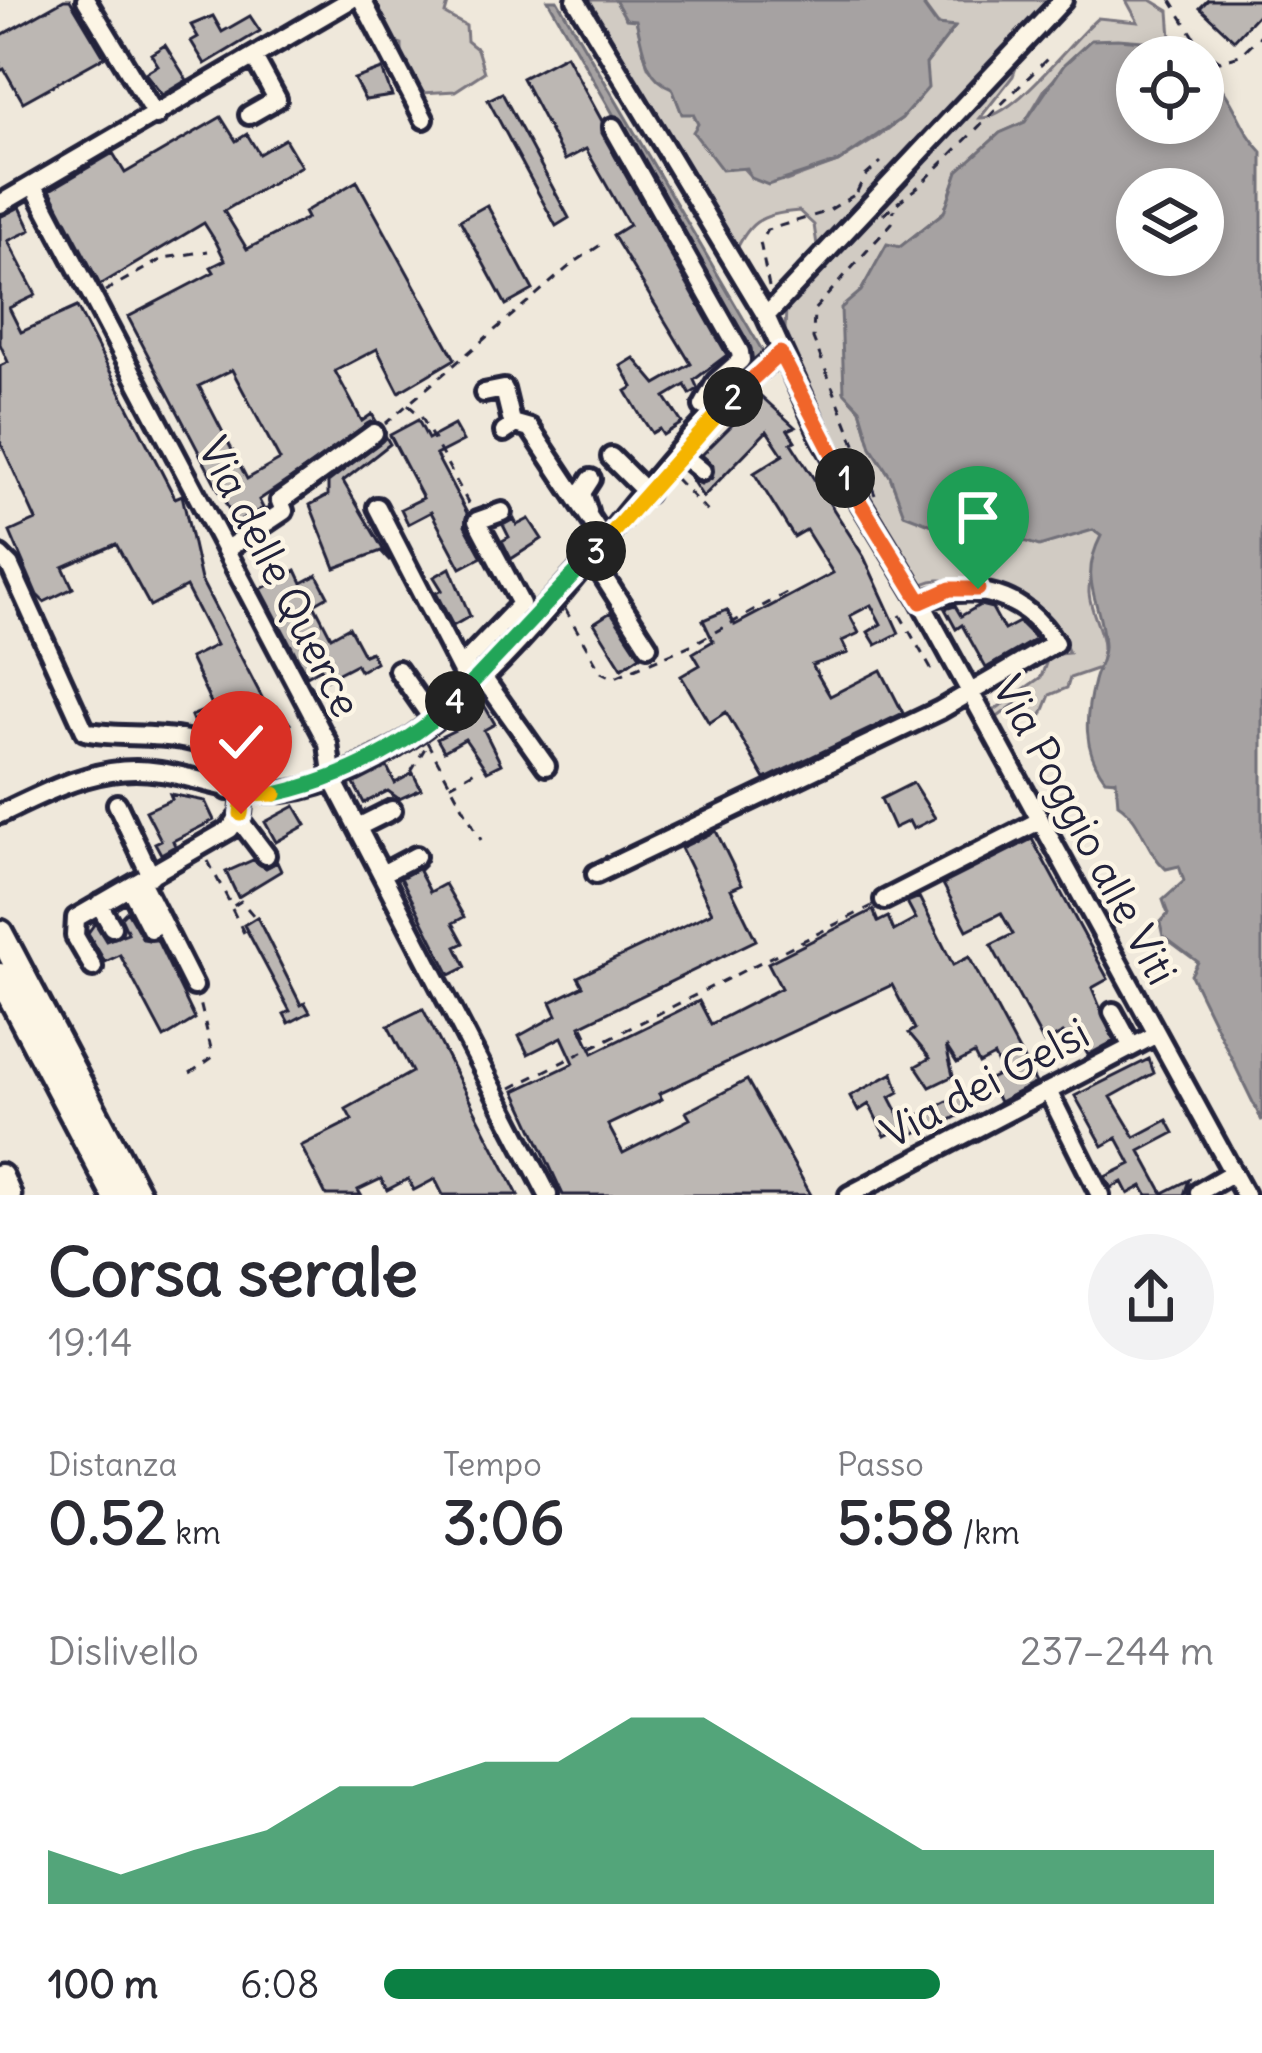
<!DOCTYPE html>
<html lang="it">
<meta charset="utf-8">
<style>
:root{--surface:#fff;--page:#f2f2f3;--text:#2b2b33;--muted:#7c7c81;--accent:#0b8043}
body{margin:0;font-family:Delius,sans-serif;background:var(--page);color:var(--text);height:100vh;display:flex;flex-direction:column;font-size:45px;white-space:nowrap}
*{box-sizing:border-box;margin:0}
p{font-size:39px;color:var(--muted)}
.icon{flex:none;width:66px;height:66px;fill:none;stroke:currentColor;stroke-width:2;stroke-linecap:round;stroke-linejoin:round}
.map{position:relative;height:1195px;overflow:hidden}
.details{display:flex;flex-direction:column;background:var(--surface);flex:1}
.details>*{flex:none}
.buttons{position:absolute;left:1116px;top:36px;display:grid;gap:24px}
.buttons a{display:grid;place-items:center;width:108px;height:108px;border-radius:50%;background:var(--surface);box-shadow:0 6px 18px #0003;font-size:60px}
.pin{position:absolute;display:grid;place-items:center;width:102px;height:102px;color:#fff;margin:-123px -51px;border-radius:50% 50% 50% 0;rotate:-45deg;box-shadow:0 0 12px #0007}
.pin .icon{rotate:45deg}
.km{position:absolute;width:60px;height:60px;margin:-30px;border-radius:50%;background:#222;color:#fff;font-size:33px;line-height:60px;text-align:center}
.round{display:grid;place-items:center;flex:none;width:126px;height:126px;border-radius:63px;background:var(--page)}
.summary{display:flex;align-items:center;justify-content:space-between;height:204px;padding:0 48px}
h1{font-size:66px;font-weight:800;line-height:90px}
.metrics{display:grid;grid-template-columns:repeat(3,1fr);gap:18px;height:204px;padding:12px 48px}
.metrics div{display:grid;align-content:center}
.metrics b{font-size:60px;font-weight:800}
.metrics small{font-size:33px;font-weight:400}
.metrics p{font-size:33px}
.chart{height:336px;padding:24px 48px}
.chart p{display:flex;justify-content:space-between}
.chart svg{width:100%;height:216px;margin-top:12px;fill:var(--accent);opacity:.7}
ul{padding:0 48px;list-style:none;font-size:39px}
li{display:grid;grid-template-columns:192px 144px 1fr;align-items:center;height:90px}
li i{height:30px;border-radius:15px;background:var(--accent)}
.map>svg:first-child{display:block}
.green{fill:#d1cbc3;stroke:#7a767f;stroke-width:3}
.water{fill:#a6a2a2;stroke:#716f79;stroke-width:3;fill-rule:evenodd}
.building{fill:#bcb7b3;stroke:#22223b;stroke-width:3;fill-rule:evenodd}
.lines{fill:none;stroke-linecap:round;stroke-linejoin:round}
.minor-casing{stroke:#22223b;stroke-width:26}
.highway-casing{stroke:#22223b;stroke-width:33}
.path{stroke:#22223b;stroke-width:3;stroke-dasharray:9 9;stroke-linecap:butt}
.minor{stroke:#fcf5e5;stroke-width:16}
.highway{stroke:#fcf5e5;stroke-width:24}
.split-1-casing{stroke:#fff;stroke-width:24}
.split-2-casing{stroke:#fff;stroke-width:24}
.split-3-casing{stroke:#fff;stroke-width:24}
.split-4-casing{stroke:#fff;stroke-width:24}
.split-5-casing{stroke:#fff;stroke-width:24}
.split-6-casing{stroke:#fff;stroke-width:24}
.split-1{stroke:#f0652b;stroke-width:15}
.split-2{stroke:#f0652b;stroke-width:15}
.split-3{stroke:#f5b400;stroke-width:15}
.split-4{stroke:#22a559;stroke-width:15}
.split-5{stroke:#22a559;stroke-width:15}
.split-6{stroke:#f5b400;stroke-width:15}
.labels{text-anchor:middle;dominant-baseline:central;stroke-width:9;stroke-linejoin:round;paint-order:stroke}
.street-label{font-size:42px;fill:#22223b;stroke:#fcf5e5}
</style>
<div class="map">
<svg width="1262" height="1195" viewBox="0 0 1262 1195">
<rect width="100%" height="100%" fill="#efe8db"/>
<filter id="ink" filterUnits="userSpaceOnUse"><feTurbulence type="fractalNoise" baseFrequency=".00833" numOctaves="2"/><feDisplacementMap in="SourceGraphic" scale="24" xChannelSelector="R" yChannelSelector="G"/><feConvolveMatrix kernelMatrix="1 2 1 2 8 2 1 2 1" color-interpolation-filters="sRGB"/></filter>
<g filter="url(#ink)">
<!-- green -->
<path class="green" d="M373,0H449L445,14L466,26L467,41L477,49L484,72L455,91L422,93L402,63V44L393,41Z
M576,0H615L636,20L648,67L672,88L682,113H693L752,178L786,181L838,162L878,137L902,118L926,64L954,28L938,25L924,6L928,0H1074L1020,56L1013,76L980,118C1015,118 1070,41 1098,18L1138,22L1126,0H1151L1169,11L1172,52L1155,42L1090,41L1045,89L1025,122L1000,133L958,171L944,212L900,247L887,245L861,291L844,391L860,409L871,447L890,476L904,513L945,530L970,524L992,530H1094L1102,536C1098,552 1088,577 1089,593C1092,623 1111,637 1099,668L1070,678L1067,688L1050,695L1042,715L1034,717L1015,704L987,725L983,718L1041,677L1049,655L1069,653C1043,592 1027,613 979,579L967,584C948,580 931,575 914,591L774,336L785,330L787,286L817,245L814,225L799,211C759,214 748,222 732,259Z"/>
<!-- water -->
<path class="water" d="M548,0H557L766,357L448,701L416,726L350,764L347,759L414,724L449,695L754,361Z
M615,0H928L924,7L937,25L955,27L926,64L928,88L902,118L838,162L768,185L751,178L747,168L722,170L693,132L698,124L693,114H682L672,88C644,78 643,46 636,20L626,19Z
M1118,39L1156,42L1181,57H1137V123H1203V70C1237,96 1236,125 1262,152V1121L1191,975L1198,962L1163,936L1160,923L1168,914L1163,900L1184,881L1179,866L1166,869C1144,850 1143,820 1118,804L1116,780L1105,779C1082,749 1085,715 1094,681C1097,668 1105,658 1104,645C1102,600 1077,583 1101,536L1093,530L1039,546L970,524L945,530L904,514L890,476L871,447L860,409L844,392L841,308L861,291L887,244L900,247L944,212L958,171L1000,133L1025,122L1064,65L1091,40ZM1203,189V255H1137V189Z"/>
<!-- building -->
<path class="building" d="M64,0H70L104,57L23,102L4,69L0,71V36Z
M1208,0H1262V10L1234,40L1200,8Z
M213,16L222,32L250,16L260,31L205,64L191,41L198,37L191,25Z
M165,45L187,80L162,95L145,73L158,65L151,54Z
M566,55L602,121V133L727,355L694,380L698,389L690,394L685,385L665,397L682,423L663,435L659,429L652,433L640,415L626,391L633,387L621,366L634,358L656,384L691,364L613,235L629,225L586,149L565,160L522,78Z
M382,69L392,96L365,100L354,79Z
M502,93L569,218L556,226L488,100Z
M221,117L236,141L247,134L259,154L285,139L301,166L224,211L247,249L307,218L304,212L357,181L455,359L399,392L377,349L335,371L362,421L372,414L376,421L259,500L263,508L236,523L128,317L214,272L211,267L225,260L216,242L204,223L100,285L50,190L113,153L125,173ZM232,370L280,460L247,479L199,386Z
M487,205L533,290L506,305L460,220Z
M20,207L31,230L8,241L36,295L9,308L21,332L77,307L175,498L182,495L201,580L270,713L277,707L290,724L277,734L290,761L284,764L256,775L242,746L230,752L197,730L191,716L213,707L190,658L216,645L186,587L150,606L116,544L63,567L73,588L44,602L37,595L10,532L36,520L0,441V366L8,362L0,344V217Z
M761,396L795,427L788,430L795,441L791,443L864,557L899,633L876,645L868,632L881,624L871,605L850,616L859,633L842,641L848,653L812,665L830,696L881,670L903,713L765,779L726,712L709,723L681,676L700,665L693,653L713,641L703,620L727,610L735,625L833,573L806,530L794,537L754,473L783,455L767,431L703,497L692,480L701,484L712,478L713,465L702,455Z
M418,420L428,439L454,425L463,441L436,455L467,513L465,526L482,557L461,568L431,512L408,524L401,509L423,498L390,435Z
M386,437L390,444L343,481L390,561L381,551L335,568L310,505L328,495V482Z
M514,519L517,525L529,519L542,539L511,559L502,541L509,537L503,525Z
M450,568L470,616L453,626L436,593L442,590L434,577Z
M296,570L302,583L317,575L328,596L314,604L331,637L349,627L364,655L371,652L376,662L360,671L356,664L327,679L321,668L307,676L261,589Z
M980,605L992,608L1004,630L1019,622L1036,639L986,668L962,625L956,629L945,609L955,606L961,616Z
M611,612L640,656L622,668L594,623Z
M480,698L495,724L484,730L501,764L487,771L465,739L444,751L437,739L459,728L454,719Z
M387,767L395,783L413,773L421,789L399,799L388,791L364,803L354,784Z
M913,783L935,818L913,829L909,821L894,828L881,799Z
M170,794L205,801L214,820L173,841L175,846L161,854L155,843L161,840L146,811L172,799Z
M295,806L306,825L276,842L265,822Z
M716,831L742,884L731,889L756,940L580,1026L593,1053L699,1001L711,1024L781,988L768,963L873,910L878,922L888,917L894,931L916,919L907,902L919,897L953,965L969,957L1036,1083L999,1102L988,1080L1002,1073L994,1056L979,1064L974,1054L957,1063L946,1046L953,1076L930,1087L916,1066L930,1058L909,1033L915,1029L892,985L659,1094L662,1099L608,1125L623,1153L690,1119L686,1112L747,1080L811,1195H563L515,1091L574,1063L562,1037L528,1054L519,1036L557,1015L551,1002L583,986L578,977L712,912L681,848Z
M1032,839L1108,979L1092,988L1114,1041L1088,1055L1082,1044L1069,1043L1063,1033L1044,1043L991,945L1013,934L1001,913L967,930L943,884Z
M253,860L266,868L277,862L281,871L238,897L226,872Z
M425,865L419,871L430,892L445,884L464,917L453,923L464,943L456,947L466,967L450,975L401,878Z
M127,911L143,939L157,940L195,1019L164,1038L120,955L105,962L88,933L95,923L106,941L128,933L121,917Z
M257,917L301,1005L305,1003L310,1012L289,1023L284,1014L290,1011L244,925Z
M423,1009L518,1195H443L435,1179L414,1190L408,1179L387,1190L381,1179L358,1190L361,1195H326L301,1146L352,1120L346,1109L412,1072L388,1026Z
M1149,1059L1154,1073L1111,1097L1135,1137L1167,1120L1174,1133L1140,1151L1163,1193L1189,1180L1184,1195H1147L1142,1186L1128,1194L1122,1182L1111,1188L1105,1177L1131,1164L1117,1138L1103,1146L1075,1096Z
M893,1073L899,1092L890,1097L905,1126L885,1136L869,1104L858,1111L850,1096Z
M961,1094L967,1111L924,1134L921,1130L912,1135L906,1122Z"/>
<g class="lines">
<defs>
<path id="minor" d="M86,0L156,116
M362,0L424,119
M576,0L766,316L823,441L921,602L1245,1195
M249,115L277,99L254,57
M613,127L740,352L741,360L716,382L703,406
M35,188L328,744L333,780L548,1195
M0,204L350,0
M766,316L1063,0
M484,393L504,389L513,426
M504,432L516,424L530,428L605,541
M680,453L702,471
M611,457L647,493
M377,507L464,676
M588,511L582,493L591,479
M227,549L284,511L280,501L374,433
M0,556L10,566L85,731C117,740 193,728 216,754C224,762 224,779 228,790
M591,557L648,646
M398,670L433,720
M463,674L468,659L521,604L477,521L502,512
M482,676L546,766
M117,804L151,876
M0,814C36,797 72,778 111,772C194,759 240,818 334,779C530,699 619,477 780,353
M238,818L266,855
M358,827L392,810
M382,874L416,856
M596,874L940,710L1055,643C1024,594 974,579 921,602
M141,881L194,986
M130,888L151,929
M884,900L1039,821
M99,904L112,927
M93,967L75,936L76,918L230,829L241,814L243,795
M1113,1012L1132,1047
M1048,1091L1100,1195
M1199,1192L1232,1173
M849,1195L1155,1035"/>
<path id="highway" d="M0,933L138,1195
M0,976L115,1195
M0,1177L8,1195"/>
</defs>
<!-- minor casing -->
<use href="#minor" class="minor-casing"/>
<!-- highway casing -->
<use href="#highway" class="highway-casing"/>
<!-- path -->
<path class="path" d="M1171,0L1201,48L1220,61L1240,55L1262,34
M857,192L864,177L881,162
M883,214L919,186L1047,59
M769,287L760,242L767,230L826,212L856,194
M105,291L164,258L208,251
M408,405L421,416L471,508
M385,424L572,264L605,242
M676,479L708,512
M875,495L813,338L814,310L892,223L894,209
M565,609L601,672L613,678L693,644L792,590
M900,615L931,669L939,670
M427,742L481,840
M411,772L425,748
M450,785L475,771
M208,861L232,907L241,901L253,915
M232,909L244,933
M583,1027L592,1045
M190,1073L213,1057L199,998
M511,1088L872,906"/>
<!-- minor -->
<use href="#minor" class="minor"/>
<!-- highway -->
<use href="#highway" class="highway"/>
</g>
</g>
<g class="lines" filter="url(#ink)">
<defs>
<path id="split-1" d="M845,478L921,602L950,589H978"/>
<path id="split-2" d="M733,397L780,353L845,478"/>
<path id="split-3" d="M596,551L733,397"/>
<path id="split-4" d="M455,701L596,551"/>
<path id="split-5" d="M275,794C342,779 404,748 455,701"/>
<path id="split-6" d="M241,814L243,795L275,794"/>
</defs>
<!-- split-1 casing -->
<use href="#split-1" class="split-1-casing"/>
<!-- split-2 casing -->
<use href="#split-2" class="split-2-casing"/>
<!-- split-3 casing -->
<use href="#split-3" class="split-3-casing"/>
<!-- split-4 casing -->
<use href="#split-4" class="split-4-casing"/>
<!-- split-5 casing -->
<use href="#split-5" class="split-5-casing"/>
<!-- split-6 casing -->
<use href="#split-6" class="split-6-casing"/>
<!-- split-1 -->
<use href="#split-1" class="split-1"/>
<!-- split-2 -->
<use href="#split-2" class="split-2"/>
<!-- split-3 -->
<use href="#split-3" class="split-3"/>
<!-- split-4 -->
<use href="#split-4" class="split-4"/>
<!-- split-5 -->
<use href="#split-5" class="split-5"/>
<!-- split-6 -->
<use href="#split-6" class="split-6"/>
</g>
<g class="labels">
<!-- street labels -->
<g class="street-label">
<text transform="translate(280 577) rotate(63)">Via delle Querce</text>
<text transform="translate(1085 830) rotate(62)">Via Poggio alle Viti</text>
<text transform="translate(985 1083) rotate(-28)">Via dei Gelsi</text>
</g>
</g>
</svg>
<div class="buttons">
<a><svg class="icon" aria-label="locate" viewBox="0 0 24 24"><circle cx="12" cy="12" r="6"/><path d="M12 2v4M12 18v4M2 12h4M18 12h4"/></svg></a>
<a><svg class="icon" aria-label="layers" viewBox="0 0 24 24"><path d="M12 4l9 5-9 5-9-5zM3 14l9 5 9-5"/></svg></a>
</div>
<div class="pin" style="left:978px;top:589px;background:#1e9e55"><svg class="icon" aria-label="arrive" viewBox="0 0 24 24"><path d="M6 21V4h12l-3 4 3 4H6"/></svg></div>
<div class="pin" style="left:241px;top:814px;background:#d93025"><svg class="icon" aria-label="check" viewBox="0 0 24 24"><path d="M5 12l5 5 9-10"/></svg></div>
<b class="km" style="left:845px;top:478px">1</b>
<b class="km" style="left:733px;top:397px">2</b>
<b class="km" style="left:596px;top:551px">3</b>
<b class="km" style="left:455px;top:701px">4</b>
</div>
<section class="details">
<div class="summary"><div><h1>Corsa serale</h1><p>19:14</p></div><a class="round"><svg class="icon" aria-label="share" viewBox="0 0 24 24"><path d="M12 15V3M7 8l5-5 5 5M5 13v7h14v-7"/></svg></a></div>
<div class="metrics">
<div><p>Distanza</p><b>0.52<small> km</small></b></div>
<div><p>Tempo</p><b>3:06</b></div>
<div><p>Passo</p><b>5:58<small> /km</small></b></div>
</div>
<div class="chart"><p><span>Dislivello</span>237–244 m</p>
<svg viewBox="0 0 160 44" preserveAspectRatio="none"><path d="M0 44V33L10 38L20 33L30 29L40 20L50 20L60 15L70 15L80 6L90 6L100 15L110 24L120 33L130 33L140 33L150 33L160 33V44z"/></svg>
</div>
<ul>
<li><b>100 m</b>6:08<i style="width:67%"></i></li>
</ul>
</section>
